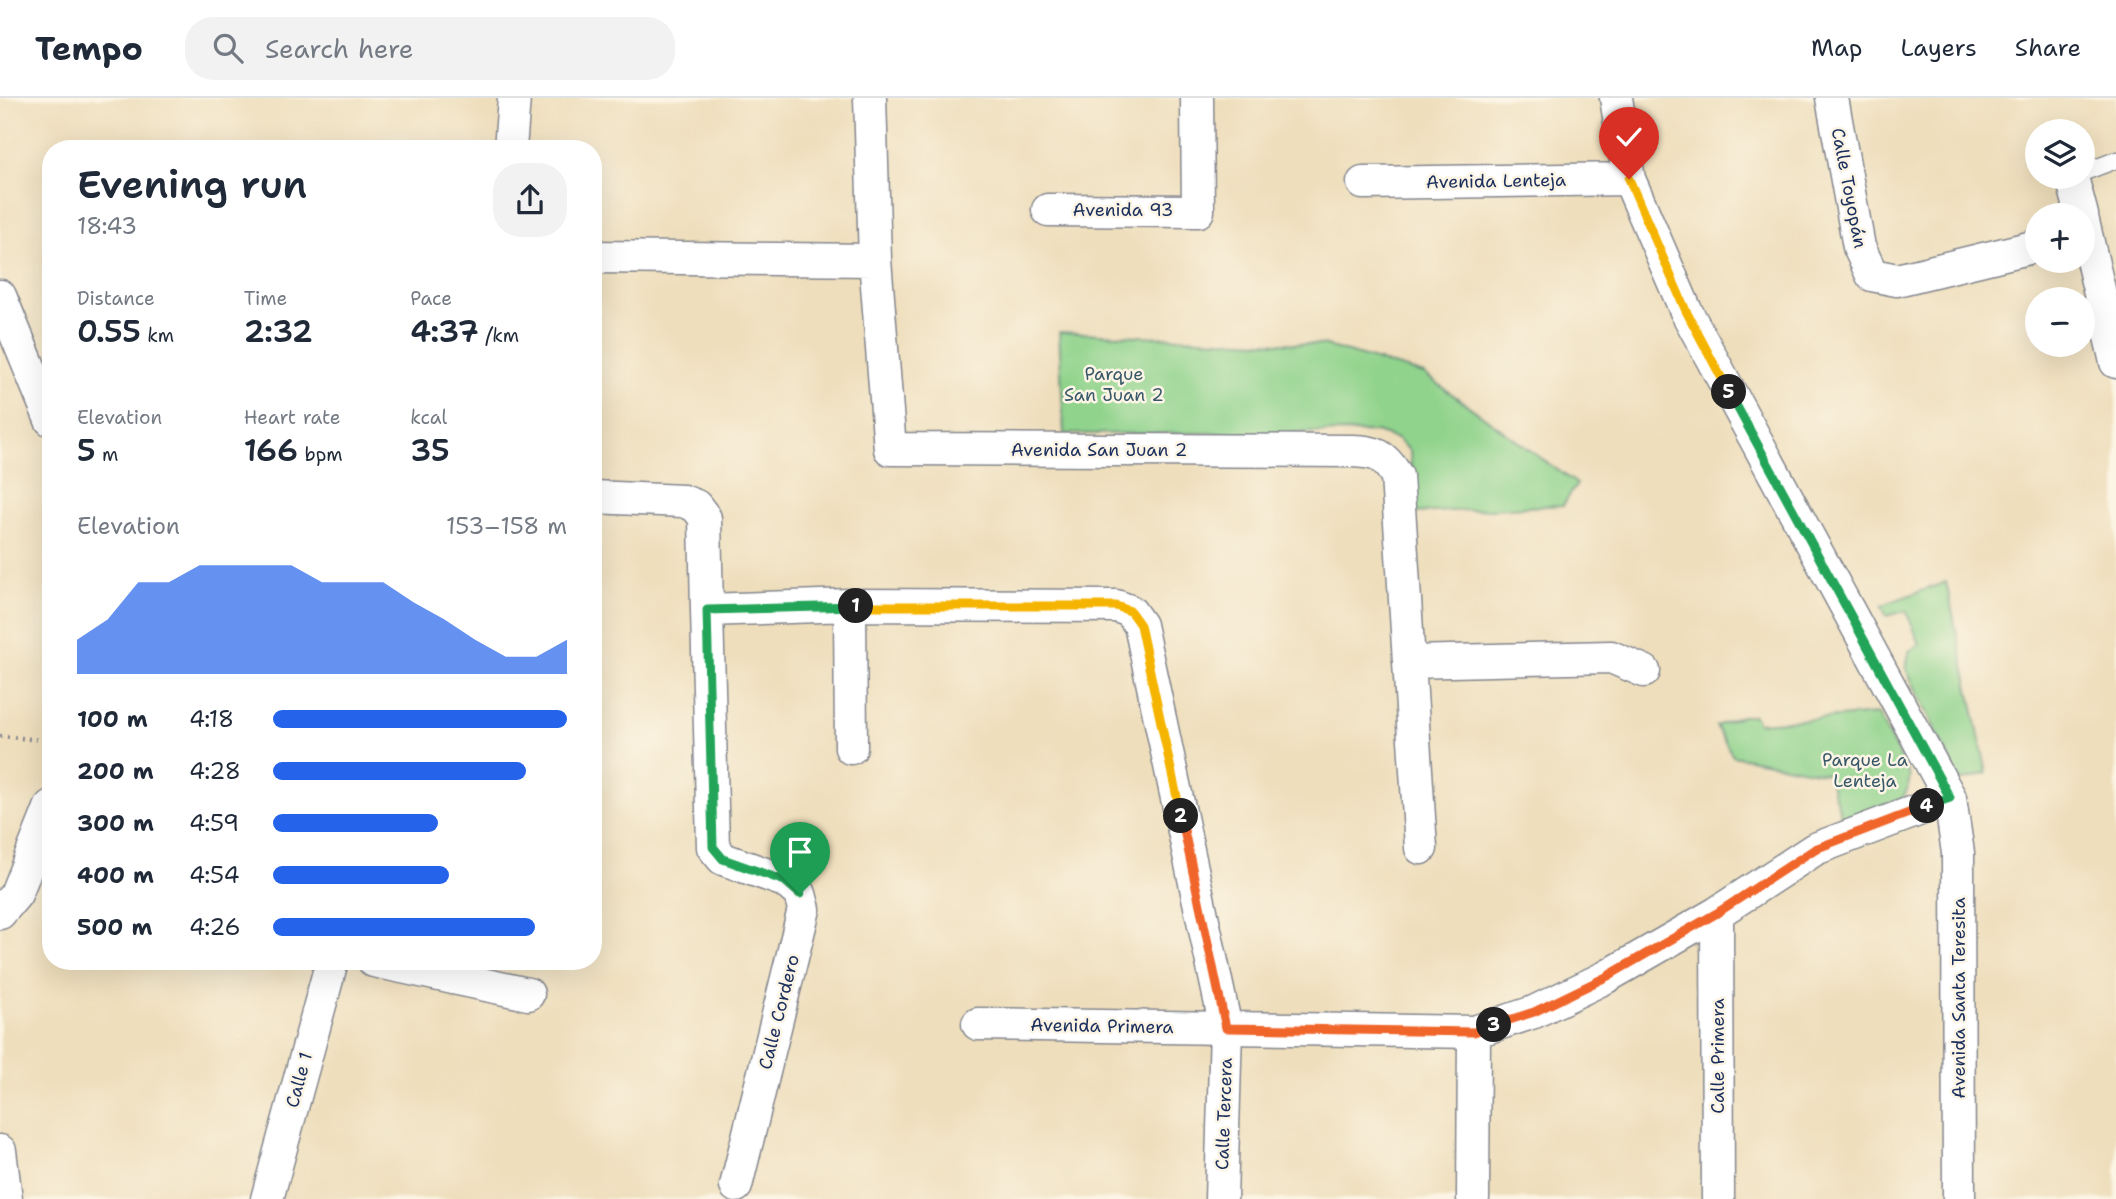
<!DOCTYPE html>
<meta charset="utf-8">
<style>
:root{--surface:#fff;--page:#f2f2f3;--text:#1f2937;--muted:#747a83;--line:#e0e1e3;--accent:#2563eb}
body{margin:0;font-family:"Shantell Sans",sans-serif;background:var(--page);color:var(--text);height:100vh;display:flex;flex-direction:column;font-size:26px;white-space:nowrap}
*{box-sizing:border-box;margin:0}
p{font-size:23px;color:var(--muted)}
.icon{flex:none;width:38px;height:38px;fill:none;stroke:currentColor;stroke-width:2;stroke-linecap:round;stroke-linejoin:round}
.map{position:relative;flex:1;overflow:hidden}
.details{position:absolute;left:42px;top:42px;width:560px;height:830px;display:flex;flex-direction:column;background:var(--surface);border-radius:28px;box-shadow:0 7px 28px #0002}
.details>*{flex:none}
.controls{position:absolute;left:2025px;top:21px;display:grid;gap:14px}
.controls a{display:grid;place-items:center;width:70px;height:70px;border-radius:50%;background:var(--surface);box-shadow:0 7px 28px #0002;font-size:35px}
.pin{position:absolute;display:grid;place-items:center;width:60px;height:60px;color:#fff;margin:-72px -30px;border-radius:50% 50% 50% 0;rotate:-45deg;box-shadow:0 0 7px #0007}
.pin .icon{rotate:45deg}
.km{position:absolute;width:35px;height:35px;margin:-18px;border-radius:50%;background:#222;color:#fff;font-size:19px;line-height:35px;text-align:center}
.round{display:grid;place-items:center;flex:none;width:74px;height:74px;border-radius:28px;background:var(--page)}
.summary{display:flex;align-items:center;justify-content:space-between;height:119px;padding:0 35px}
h1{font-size:38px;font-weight:600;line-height:52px}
.stats{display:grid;grid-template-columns:repeat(3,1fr);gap:10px;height:119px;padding:7px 35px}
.stats div{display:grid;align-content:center}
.stats b{font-size:30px;font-weight:600}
.stats small{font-size:19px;font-weight:400}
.stats p{font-size:19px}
.chart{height:196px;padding:14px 35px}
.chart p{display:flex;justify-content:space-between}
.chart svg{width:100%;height:126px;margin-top:7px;fill:var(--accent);opacity:.7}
ul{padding:0 35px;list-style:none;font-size:23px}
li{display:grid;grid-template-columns:112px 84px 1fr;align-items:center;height:52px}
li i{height:18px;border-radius:9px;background:var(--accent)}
header{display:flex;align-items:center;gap:42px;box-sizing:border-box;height:98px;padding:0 35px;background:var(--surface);border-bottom:2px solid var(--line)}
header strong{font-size:33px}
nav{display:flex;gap:38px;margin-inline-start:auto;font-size:24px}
.search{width:490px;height:63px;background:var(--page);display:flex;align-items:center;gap:18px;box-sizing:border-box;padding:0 24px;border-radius:28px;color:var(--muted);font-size:26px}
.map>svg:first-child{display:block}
.green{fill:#90d38c;stroke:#568175;stroke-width:2}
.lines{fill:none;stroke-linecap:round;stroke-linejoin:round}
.lane-casing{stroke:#84868d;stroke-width:19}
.street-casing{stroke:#84868d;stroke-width:35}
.path{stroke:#84868d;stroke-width:4.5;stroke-dasharray:2 5;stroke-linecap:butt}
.lane{stroke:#fff;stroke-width:16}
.street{stroke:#fff;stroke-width:32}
.split-1-casing{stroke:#fff;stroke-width:14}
.split-2-casing{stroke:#fff;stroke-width:14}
.split-3-casing{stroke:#fff;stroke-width:14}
.split-4-casing{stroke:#fff;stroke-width:14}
.split-5-casing{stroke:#fff;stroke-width:14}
.split-6-casing{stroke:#fff;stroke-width:14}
.split-1{stroke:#22a559;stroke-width:9}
.split-2{stroke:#f5b400;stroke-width:9}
.split-3{stroke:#f0652b;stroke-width:9}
.split-4{stroke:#f0652b;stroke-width:9}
.split-5{stroke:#22a559;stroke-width:9}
.split-6{stroke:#f5b400;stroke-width:9}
.labels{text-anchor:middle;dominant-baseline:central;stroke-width:5;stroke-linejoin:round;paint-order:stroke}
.street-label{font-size:18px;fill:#1b2f5e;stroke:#fcf5e5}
.park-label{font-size:18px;fill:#38586a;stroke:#fcf5e5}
</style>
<header>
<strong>Tempo</strong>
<div class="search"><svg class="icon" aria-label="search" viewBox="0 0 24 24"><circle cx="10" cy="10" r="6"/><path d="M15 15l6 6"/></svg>Search here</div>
<nav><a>Map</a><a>Layers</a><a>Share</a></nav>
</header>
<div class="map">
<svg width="2116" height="1101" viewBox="0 0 2116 1101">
<rect width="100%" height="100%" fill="#fcf5e5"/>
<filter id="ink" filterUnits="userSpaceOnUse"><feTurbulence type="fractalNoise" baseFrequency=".0143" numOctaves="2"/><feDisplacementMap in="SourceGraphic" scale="14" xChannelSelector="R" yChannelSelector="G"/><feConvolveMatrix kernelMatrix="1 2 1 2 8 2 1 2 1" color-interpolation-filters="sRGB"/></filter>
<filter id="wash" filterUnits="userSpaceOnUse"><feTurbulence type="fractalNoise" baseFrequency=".00686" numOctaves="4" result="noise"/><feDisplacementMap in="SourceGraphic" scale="28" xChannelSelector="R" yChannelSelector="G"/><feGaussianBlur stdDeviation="1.57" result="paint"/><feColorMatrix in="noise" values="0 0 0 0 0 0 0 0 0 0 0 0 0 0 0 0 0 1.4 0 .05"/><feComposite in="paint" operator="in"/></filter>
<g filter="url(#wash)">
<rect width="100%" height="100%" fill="#eedebc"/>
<!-- green -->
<path class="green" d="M1059,234L1323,247L1424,276L1577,386L1563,407L1414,415L1410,353L1397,341L1376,334L1064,336Z
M1946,484L1987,675L1960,683L1906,571L1909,553L1920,546L1906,513L1886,518L1882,507Z
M1878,616L1910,679L1908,690L1903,700L1842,721L1828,676L1733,658L1716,628L1742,618H1754L1758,625Z"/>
</g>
<g filter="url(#ink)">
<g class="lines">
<defs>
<path id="lane" d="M2082,75L2116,62"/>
<path id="street" d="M870,0L875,162
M1616,0L1629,81L1686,213L1950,700L1958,755L1959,1101
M1832,0L1859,149L1872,177L1897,182L2037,148
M510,51L514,0
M2072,79L2082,117
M1363,85L1629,81
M1048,112L1198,113L1197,0
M2082,119L2116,264
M593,159L875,162L890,351L1352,353C1377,354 1383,356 1397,378L1421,750
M0,198L51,322
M593,399L683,403L696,408L705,420L707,512L850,507L1116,508L1130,513L1140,527L1226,930L1474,934L1534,914L1606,879L1717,815L1815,751L1950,700
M850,507L851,650
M707,512L713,749L723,761L785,783L800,796L804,811L736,1088
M1409,564L1611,559L1644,573
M0,815L16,796L51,708
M1717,815L1718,1101
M374,863L528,896
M978,926L1226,930L1221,1101
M0,1053L6,1101
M267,1101L332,863
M1473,1101L1474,934"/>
</defs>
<!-- lane casing -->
<use href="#lane" class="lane-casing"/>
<!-- street casing -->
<use href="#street" class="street-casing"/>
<!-- path -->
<path class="path" d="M0,638L51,643"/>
<!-- lane -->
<use href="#lane" class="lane"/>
<!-- street -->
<use href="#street" class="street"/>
</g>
</g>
<g class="lines" filter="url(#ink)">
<defs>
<path id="split-1" d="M800,796L785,783L723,761L713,749L707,512L856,508"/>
<path id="split-2" d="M856,508H1116L1130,513L1140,527L1181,718"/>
<path id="split-3" d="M1181,718L1226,930L1474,934L1494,927"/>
<path id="split-4" d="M1494,927L1534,914L1606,879L1717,815L1815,751L1927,708"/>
<path id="split-5" d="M1729,294L1950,700L1927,708"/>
<path id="split-6" d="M1629,81L1686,213L1729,294"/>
</defs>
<!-- split-1 casing -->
<use href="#split-1" class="split-1-casing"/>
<!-- split-2 casing -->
<use href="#split-2" class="split-2-casing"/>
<!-- split-3 casing -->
<use href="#split-3" class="split-3-casing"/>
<!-- split-4 casing -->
<use href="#split-4" class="split-4-casing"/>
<!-- split-5 casing -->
<use href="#split-5" class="split-5-casing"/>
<!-- split-6 casing -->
<use href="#split-6" class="split-6-casing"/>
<!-- split-1 -->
<use href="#split-1" class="split-1"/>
<!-- split-2 -->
<use href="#split-2" class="split-2"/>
<!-- split-3 -->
<use href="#split-3" class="split-3"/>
<!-- split-4 -->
<use href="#split-4" class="split-4"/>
<!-- split-5 -->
<use href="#split-5" class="split-5"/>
<!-- split-6 -->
<use href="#split-6" class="split-6"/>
</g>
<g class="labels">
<!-- street labels -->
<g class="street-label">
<text transform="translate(1496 83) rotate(-1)">Avenida Lenteja</text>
<text transform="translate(1849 90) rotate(79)">Calle Toyopán</text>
<text x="1123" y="112">Avenida 93</text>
<text x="1099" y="352">Avenida San Juan 2</text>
<text transform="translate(1959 900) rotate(-90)">Avenida Santa Teresita</text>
<text transform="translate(779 914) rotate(-76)">Calle Cordero</text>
<text transform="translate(1102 928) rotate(1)">Avenida Primera</text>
<text transform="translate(1718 958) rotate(-90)">Calle Primera</text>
<text transform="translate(299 982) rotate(-75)">Calle 1</text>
<text transform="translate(1224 1016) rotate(-88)">Calle Tercera</text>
</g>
<!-- park labels -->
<g class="park-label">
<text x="1114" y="276">Parque<tspan x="1114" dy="21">San Juan 2</tspan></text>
<text x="1865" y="662">Parque La<tspan x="1865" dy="21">Lenteja</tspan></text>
</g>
</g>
</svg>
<div class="controls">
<a><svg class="icon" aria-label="layers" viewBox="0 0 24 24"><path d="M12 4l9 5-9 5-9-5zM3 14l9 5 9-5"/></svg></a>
<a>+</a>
<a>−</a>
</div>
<div class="pin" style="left:800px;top:796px;background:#1e9e55"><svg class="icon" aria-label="arrive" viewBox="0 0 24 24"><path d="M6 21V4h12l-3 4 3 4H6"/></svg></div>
<div class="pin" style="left:1629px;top:81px;background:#d93025"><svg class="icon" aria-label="check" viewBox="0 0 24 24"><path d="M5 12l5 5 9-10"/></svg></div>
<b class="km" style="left:856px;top:508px">1</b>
<b class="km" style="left:1181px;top:718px">2</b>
<b class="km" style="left:1494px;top:927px">3</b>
<b class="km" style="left:1927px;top:708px">4</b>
<b class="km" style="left:1729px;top:294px">5</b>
<section class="details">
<div class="summary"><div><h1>Evening run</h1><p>18:43</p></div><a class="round"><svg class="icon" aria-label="share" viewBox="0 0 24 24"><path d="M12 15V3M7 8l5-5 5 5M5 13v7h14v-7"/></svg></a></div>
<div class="stats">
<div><p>Distance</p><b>0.55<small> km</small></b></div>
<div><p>Time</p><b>2:32</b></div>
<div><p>Pace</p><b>4:37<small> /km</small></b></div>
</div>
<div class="stats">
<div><p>Elevation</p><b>5<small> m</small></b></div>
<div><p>Heart rate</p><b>166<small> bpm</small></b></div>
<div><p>kcal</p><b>35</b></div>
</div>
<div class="chart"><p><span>Elevation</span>153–158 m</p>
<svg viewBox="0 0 160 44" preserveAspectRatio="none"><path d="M0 44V32L10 25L20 12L30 12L40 6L50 6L60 6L70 6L80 12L90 12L100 12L110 19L120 25L130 32L140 38L150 38L160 32V44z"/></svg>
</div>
<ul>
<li><b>100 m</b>4:18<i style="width:100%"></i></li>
<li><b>200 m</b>4:28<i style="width:86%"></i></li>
<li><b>300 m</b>4:59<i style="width:56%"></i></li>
<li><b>400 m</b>4:54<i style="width:60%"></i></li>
<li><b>500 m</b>4:26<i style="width:89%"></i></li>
</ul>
</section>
</div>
